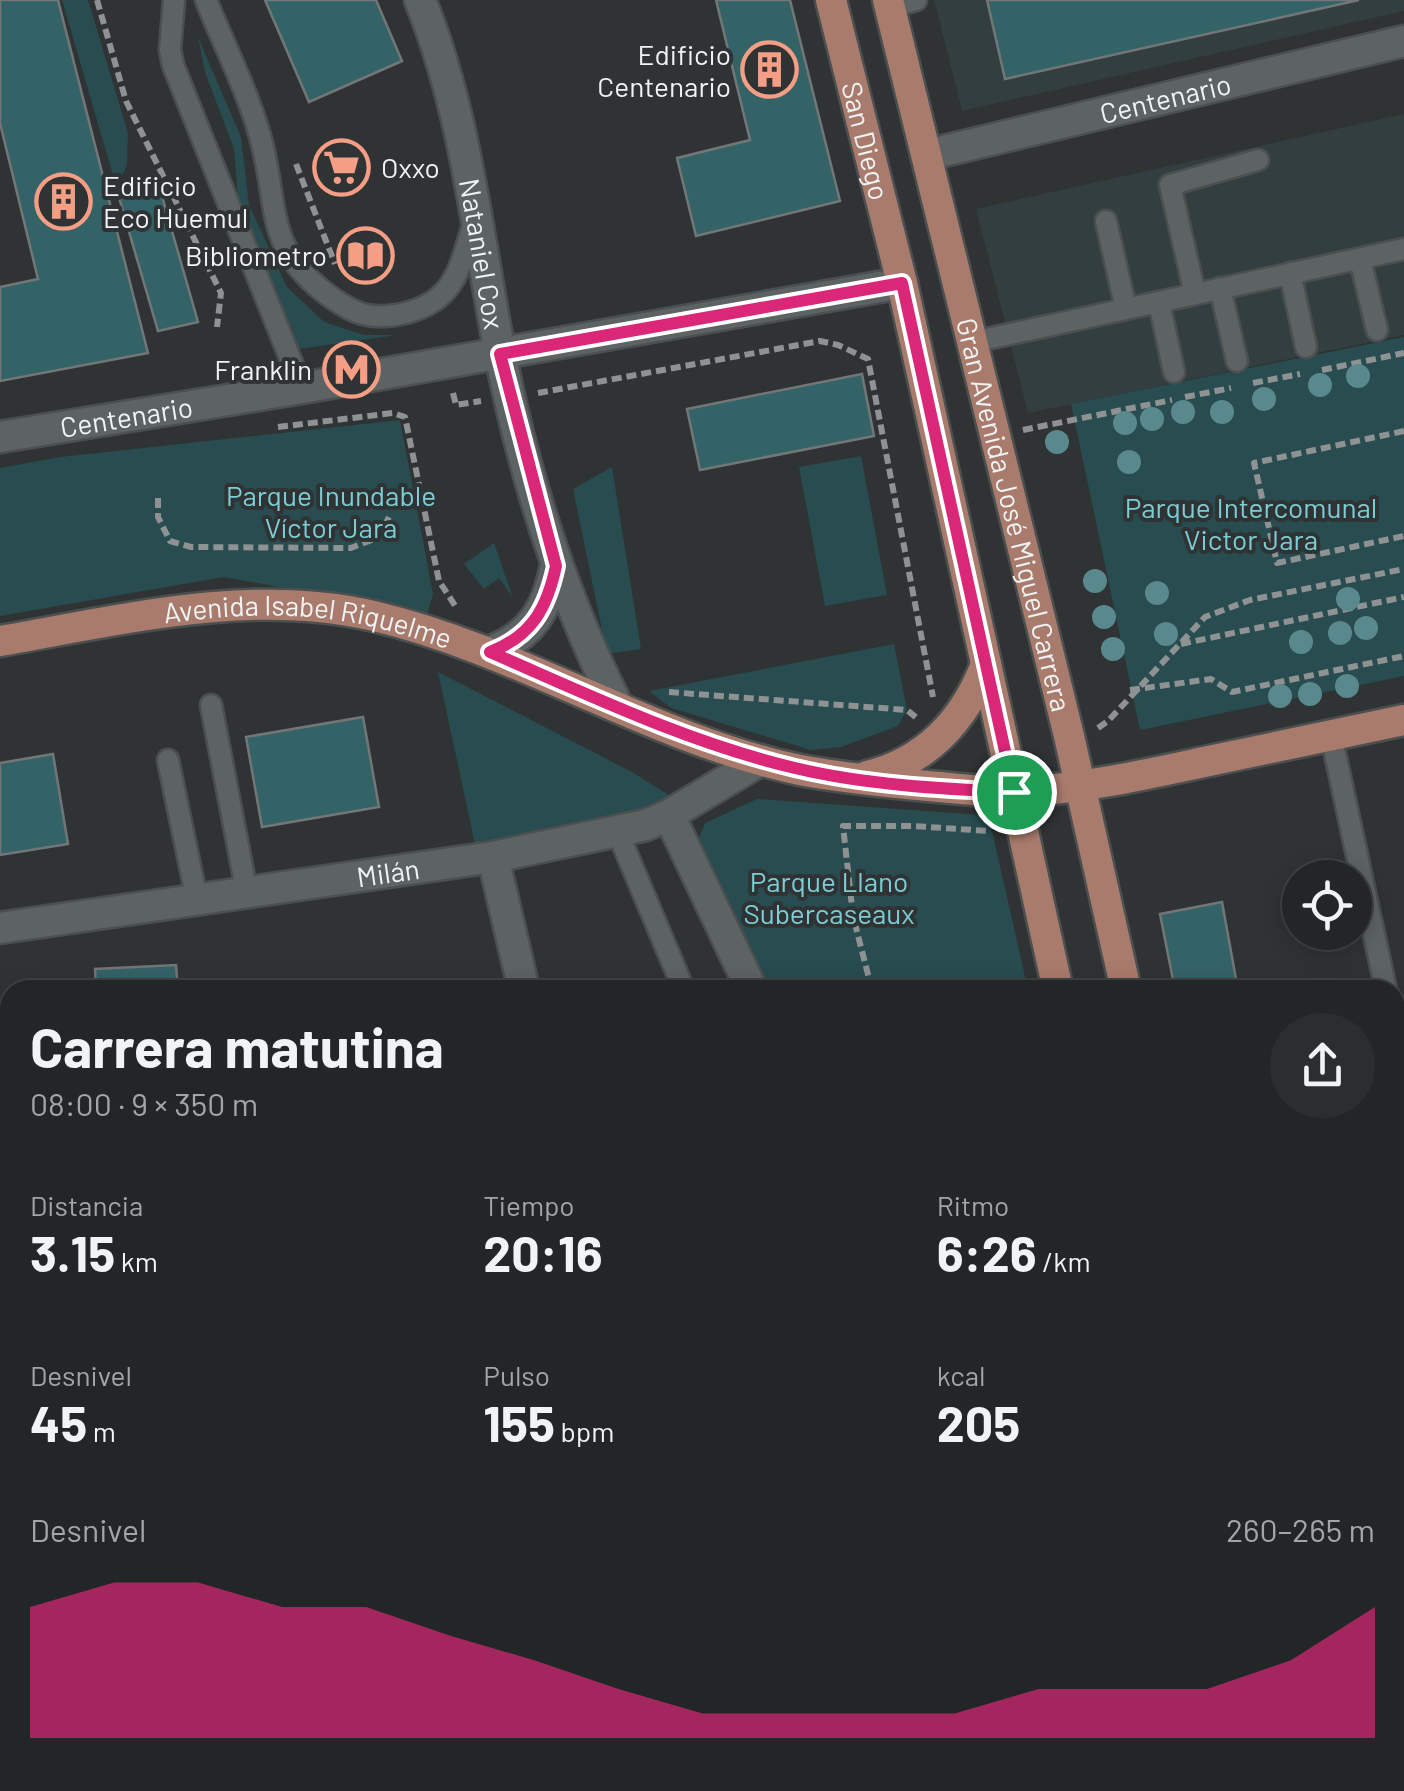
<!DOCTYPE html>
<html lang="es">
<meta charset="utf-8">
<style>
:root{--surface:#232626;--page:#2b2e2e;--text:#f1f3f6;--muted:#a3a5a7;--line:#404343;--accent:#db2777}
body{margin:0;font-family:Barlow,sans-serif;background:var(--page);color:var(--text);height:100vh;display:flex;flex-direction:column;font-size:38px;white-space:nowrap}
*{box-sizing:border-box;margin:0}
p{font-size:32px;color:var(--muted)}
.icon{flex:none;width:55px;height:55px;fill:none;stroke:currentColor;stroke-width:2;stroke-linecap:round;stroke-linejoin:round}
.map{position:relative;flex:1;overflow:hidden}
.drawer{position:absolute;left:0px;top:980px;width:1405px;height:812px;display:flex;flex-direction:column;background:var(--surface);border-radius:30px 30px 0 0;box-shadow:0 5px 25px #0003,0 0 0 2px var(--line)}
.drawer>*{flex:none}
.tools{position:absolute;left:1282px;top:860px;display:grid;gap:20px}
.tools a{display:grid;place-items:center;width:90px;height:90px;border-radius:50%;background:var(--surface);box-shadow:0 5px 25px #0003,0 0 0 2px var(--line);font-size:50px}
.pin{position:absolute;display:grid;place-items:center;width:85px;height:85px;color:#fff;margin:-42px;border:5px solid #fff;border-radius:50%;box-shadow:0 2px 10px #0007}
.round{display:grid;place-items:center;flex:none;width:105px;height:105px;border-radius:52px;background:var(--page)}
.overview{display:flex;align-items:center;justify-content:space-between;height:170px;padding:0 30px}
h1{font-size:55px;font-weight:700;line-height:75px}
.figures{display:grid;grid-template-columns:repeat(3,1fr);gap:15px;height:170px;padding:10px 30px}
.figures div{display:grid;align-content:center}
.figures b{font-size:50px;font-weight:700}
.figures small{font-size:28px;font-weight:400}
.figures p{font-size:28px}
.chart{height:280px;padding:20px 30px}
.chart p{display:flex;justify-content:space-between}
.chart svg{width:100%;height:180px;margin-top:10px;fill:var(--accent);opacity:.7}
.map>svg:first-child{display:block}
.built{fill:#323e3f}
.green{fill:#284c50}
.building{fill:#346367;stroke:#727677;stroke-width:2.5}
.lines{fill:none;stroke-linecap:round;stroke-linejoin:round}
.service-casing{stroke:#4b4f4f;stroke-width:25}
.minor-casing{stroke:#4b4f4f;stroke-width:35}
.tertiary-casing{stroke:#4b4f4f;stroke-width:35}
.primary-casing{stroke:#4b4f4f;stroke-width:35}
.path{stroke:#8e9292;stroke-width:6;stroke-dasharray:10 5;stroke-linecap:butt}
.service{stroke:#5d6262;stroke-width:20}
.minor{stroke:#5d6262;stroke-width:30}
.tertiary{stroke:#5d6262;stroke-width:30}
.primary{stroke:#a97b6d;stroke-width:30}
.tree{fill:#59888d}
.route-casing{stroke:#fff;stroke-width:20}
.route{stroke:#db2777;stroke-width:12}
.labels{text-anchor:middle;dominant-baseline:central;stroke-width:8;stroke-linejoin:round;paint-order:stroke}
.poi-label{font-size:28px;fill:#f0f3f3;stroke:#2f3333;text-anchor:end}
.street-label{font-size:28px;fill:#f0f3f3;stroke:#2f3333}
.park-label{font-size:28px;fill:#7bced6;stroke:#2f3333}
</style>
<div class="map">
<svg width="1404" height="1791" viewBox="0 0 1404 1791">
<rect width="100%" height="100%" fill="#2f3333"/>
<!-- built -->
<path class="built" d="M934,0H1404V11L962,111Z
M1404,114V335L1028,413L976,209Z"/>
<!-- green -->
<path class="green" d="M62,0H88L128,133L127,164L117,189Z
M198,37L241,137L249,205L287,287L324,322L364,335H397L299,349L238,197L234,149L205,72Z
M1404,337V676L1140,730L1071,404Z
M400,420L433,594L427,615L224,577L0,616V468L60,457Z
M861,456L887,595L825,606L799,467Z
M612,467L641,649L607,654L573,489Z
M494,543L513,598L499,578L484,589L464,564Z
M894,644L907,710L898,726L841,747L811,750L671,708L649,691Z
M438,672L632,772L680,802L476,849Z
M757,799L981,815L992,831L1028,990H768L697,843L705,823Z
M1182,1782L1184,1791H974L972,1783Z"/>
<!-- building -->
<path class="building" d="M0,0H58L148,353L0,381V287L38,279L0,123Z
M265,0H376L402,61L309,102Z
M716,0H790L840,201L696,236L677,158L750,140Z
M987,0H1359L1005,79Z
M158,182L198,322L158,331L118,194Z
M862,374L874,436L700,470L687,409Z
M363,717L379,807L262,827L246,737Z
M53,754L68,844L0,855V763Z
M1222,902L1238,990H1175L1160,914Z
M176,965L178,990H96L95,969Z
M1395,1203L1404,1244V1255L1395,1257Z
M1404,1255V1320L1395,1322V1257Z
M1404,1509V1569L1395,1571V1511Z
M1404,1569V1697L1395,1696V1571Z
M287,1782H446V1791H287Z
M734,1782H821L823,1791H735Z
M854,1782H923L925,1791H856Z"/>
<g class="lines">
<defs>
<path id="service" d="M174,0L170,50L173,65L302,388
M206,0C224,45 247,90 260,136C280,206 262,248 332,298C355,314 369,319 396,315C455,305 459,270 474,222
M890,8L916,0
M1106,221L1126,309
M1360,259L1377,330
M1290,273L1306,347
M1220,288L1237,361
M1195,294L1170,185L1258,160
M1159,302L1174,372
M973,342L1404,249
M211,705L247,893
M1331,735L1386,990
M168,760L197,900
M618,833L684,990
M1395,1033L1404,1075"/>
<g id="minor">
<path id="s1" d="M420,0C465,110 477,231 499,348C523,472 561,594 618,707"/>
<path id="s2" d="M927,155L1404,41"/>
<path id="s3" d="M0,437L302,388L902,283"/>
<path d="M489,652C532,636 547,609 556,566"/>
<path d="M669,815L752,990"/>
<path id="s4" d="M0,928L493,857"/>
<path d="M959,1782L960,1791"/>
</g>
<path id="tertiary" d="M524,990L493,857L646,825L669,815L761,760
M1395,1360L1404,1358
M706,1782L708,1791"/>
<g id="primary">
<path id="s5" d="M831,0L902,283L1058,990"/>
<path id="s6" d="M888,0L1069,736L1126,990"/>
<path id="s7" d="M0,641C121,620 252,587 374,616C522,651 652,739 800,770C842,778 885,782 928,786C957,788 988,793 1018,792C1081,789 1143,775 1204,762C1271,748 1337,734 1404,720"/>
<path d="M867,776C926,762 965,720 986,664"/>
<path d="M0,1460H10"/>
<path d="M632,1782L642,1791"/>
<path d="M1223,1782L1224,1791"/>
<path d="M1289,1782L1290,1791"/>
</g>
</defs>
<!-- service casing -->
<use href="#service" class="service-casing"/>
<!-- minor casing -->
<use href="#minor" class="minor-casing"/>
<!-- tertiary casing -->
<use href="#tertiary" class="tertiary-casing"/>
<!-- primary casing -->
<use href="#primary" class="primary-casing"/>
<!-- path -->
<path class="path" d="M97,0L126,101L221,293L217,327
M296,164L335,264
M1322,370L1404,353
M1253,383L1300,374
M453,393L456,405L481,401
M538,393L820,341L838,345L868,359L933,697
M1185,397L1231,388
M278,427L393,413L405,417L439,581L456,607
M1023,430L1172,400
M1404,431L1254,463L1277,563L1404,536
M158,498V517L170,541L191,547L351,548L379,537L391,513
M1181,644L1404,597
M1130,690L1211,679L1232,692L1404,656
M669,692L907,710L918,719
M1098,728L1108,721L1205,617L1250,600L1404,569
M872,990L853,916L843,826H913L988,831
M1058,1791L1059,1782"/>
<!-- service -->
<use href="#service" class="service"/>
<!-- minor -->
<use href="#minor" class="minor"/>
<!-- tertiary -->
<use href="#tertiary" class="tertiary"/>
<!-- primary -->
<use href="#primary" class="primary"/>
</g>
<!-- trees -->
<g class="tree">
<circle cx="1358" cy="376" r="12"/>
<circle cx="1320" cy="385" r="12"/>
<circle cx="1264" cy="399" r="12"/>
<circle cx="1183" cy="412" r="12"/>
<circle cx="1222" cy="412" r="12"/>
<circle cx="1152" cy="419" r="12"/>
<circle cx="1125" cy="423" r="12"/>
<circle cx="1057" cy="442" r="12"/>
<circle cx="1129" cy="462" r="12"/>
<circle cx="1095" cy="581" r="12"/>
<circle cx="1157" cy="593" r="12"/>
<circle cx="1348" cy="599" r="12"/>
<circle cx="1104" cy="617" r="12"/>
<circle cx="1366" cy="628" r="12"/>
<circle cx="1340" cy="633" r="12"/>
<circle cx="1166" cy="634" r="12"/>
<circle cx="1301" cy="642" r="12"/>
<circle cx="1113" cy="649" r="12"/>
<circle cx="1347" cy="686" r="12"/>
<circle cx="1310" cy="694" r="12"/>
<circle cx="1280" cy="696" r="12"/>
</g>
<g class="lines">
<defs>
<path id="route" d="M902,283L1014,792C942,789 866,785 795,768C689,743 589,695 490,652C532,636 547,608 556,566L500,354Z"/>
</defs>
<!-- route casing -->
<use href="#route" class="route-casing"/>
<!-- route -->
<use href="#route" class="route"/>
</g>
<!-- icons -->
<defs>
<symbol id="building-ring" viewBox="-11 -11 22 22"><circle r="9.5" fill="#2f3333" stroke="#f49e86" stroke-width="1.5"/><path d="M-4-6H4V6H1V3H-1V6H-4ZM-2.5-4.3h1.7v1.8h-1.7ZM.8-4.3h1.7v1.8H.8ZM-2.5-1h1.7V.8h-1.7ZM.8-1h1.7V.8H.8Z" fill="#f49e86"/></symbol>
<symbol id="supermarket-ring" viewBox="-11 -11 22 22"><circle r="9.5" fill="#2f3333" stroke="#f49e86" stroke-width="1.5"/><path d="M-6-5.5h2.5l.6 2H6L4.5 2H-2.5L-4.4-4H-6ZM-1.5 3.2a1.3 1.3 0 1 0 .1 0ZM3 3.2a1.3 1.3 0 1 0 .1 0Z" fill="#f49e86"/></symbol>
<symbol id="library-ring" viewBox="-11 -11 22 22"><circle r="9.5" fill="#2f3333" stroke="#f49e86" stroke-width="1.5"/><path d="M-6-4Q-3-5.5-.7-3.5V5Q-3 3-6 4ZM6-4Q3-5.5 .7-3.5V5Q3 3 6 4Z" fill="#f49e86"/></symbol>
<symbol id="metro-ring" viewBox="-11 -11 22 22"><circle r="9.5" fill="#2f3333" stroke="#f49e86" stroke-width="1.5"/><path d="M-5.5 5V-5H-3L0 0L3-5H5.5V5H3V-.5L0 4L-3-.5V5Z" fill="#f49e86"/></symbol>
</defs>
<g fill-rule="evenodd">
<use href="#building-ring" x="738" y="38" width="63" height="63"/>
<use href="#supermarket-ring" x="310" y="136" width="63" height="63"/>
<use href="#building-ring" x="32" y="170" width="63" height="63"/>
<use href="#library-ring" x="334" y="224" width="63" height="63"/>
<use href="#metro-ring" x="320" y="338" width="63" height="63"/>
</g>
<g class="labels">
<!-- poi labels -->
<g class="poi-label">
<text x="731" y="54">Edificio<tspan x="731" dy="32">Centenario</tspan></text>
<text x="381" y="167" text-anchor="start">Oxxo</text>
<text x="103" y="185" text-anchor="start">Edificio<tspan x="103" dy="32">Eco Huemul</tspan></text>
<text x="327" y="255">Bibliometro</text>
<text x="312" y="369">Franklin</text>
</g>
<!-- street labels -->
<g class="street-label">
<text stroke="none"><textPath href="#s2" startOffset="245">Centenario</textPath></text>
<text stroke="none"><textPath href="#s5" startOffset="145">San Diego</textPath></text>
<text stroke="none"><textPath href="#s1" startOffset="262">Nataniel Cox</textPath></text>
<text stroke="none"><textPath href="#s3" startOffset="128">Centenario</textPath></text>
<text stroke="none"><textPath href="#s6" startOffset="530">Gran Avenida José Miguel Carrera</textPath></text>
<text stroke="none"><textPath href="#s7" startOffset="312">Avenida Isabel Riquelme</textPath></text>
<text stroke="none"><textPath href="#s4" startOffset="392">Milán</textPath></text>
</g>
<!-- park labels -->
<g class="park-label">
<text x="331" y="495">Parque Inundable<tspan x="331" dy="32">Víctor Jara</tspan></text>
<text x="1251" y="507">Parque Intercomunal<tspan x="1251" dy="32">Victor Jara</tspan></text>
<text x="829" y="881">Parque Llano<tspan x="829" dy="32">Subercaseaux</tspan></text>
</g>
</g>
</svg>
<div class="tools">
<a><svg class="icon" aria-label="locate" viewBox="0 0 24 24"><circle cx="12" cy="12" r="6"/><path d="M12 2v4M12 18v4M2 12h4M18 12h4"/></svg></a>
</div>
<div class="pin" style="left:1014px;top:792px;background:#1e9e55"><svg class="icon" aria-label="arrive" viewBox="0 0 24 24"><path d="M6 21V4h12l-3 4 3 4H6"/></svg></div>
<section class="drawer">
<div class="overview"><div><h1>Carrera matutina</h1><p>08:00 · 9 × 350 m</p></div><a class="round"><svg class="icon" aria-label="share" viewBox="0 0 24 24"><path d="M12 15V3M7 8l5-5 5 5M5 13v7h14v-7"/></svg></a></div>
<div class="figures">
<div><p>Distancia</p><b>3.15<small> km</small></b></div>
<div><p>Tiempo</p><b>20:16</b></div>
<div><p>Ritmo</p><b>6:26<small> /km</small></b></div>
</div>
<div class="figures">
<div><p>Desnivel</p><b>45<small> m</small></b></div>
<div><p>Pulso</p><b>155<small> bpm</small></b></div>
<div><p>kcal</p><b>205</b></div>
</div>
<div class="chart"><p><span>Desnivel</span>260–265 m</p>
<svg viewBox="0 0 160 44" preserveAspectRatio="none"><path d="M0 44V12L10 6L20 6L30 12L40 12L50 19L60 25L70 32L80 38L90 38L100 38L110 38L120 32L130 32L140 32L150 25L160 12V44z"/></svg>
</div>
</section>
</div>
